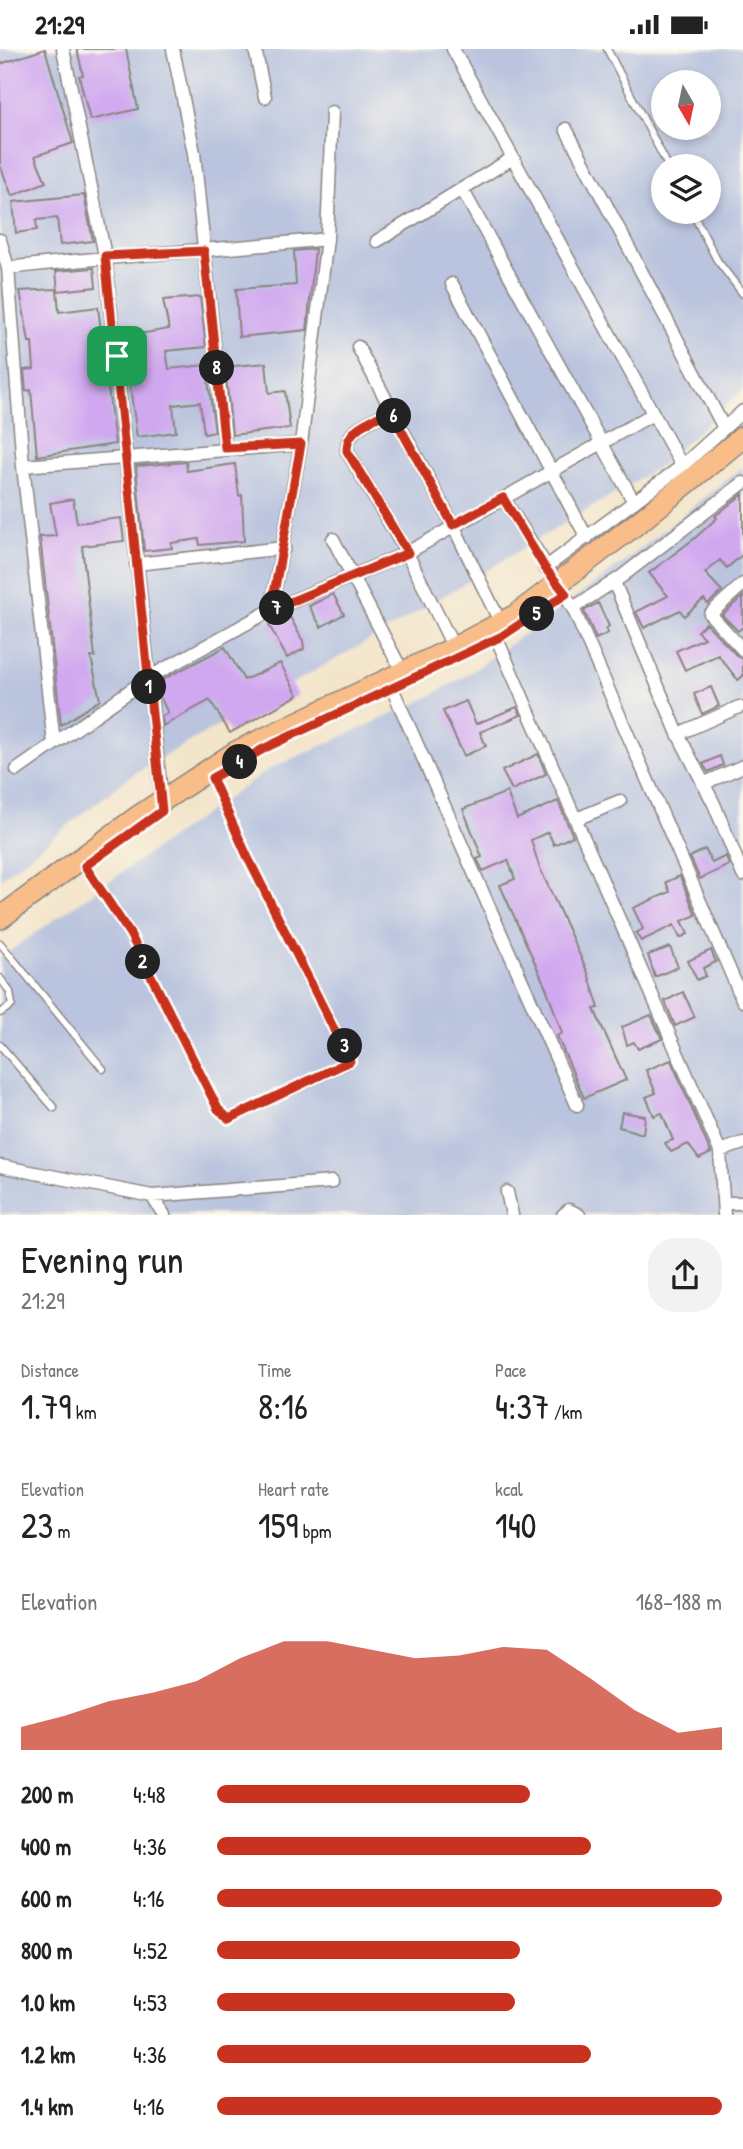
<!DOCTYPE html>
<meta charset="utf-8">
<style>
:root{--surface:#fff;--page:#f2f2f2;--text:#222;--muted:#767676;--accent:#c8321e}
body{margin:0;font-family:"Patrick Hand",sans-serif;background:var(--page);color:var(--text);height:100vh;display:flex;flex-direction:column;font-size:26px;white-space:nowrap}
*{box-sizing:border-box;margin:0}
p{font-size:23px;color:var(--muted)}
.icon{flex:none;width:38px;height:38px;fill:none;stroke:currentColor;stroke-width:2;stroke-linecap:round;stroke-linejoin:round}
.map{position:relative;height:1166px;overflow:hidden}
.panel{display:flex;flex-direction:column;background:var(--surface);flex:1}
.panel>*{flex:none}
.needle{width:46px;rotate:171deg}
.fabs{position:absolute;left:651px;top:21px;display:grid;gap:14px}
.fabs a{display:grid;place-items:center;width:70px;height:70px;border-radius:50%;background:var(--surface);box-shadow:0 4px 10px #0003;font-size:35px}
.pin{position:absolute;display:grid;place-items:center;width:60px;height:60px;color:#fff;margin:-30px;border-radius:14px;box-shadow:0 4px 10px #0006}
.km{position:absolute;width:35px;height:35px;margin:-18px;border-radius:50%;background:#222;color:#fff;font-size:19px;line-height:35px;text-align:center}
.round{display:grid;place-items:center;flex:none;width:74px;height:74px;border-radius:28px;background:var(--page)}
.headline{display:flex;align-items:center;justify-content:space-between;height:119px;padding:0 21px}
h1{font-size:38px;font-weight:600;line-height:52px}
.stats{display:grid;grid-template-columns:repeat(3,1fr);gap:10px;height:119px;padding:7px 21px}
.stats div{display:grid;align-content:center}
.stats b{font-size:35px;font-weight:600}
.stats small{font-size:19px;font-weight:400}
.stats p{font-size:19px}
.chart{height:196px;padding:14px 21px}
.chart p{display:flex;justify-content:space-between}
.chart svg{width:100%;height:126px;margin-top:7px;fill:var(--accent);opacity:.7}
ul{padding:0 21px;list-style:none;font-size:23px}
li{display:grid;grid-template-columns:112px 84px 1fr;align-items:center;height:52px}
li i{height:18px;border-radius:9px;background:var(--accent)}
.status{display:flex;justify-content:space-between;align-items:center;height:49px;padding:0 35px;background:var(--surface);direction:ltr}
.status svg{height:19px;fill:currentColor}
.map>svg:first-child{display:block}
.industrial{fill:#bac4de;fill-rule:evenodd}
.building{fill:#d0a8ef}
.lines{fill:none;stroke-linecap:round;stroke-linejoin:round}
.service-casing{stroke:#8a8482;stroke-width:9}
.minor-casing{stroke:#8a8482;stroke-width:15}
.primary-casing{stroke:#8a8482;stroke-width:24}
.service{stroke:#fff;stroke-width:6}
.minor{stroke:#fff;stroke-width:12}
.primary{stroke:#f8bd89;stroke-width:21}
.route-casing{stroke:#fff;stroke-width:14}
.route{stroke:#c8321e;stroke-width:9}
</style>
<div class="status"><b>21:29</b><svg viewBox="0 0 49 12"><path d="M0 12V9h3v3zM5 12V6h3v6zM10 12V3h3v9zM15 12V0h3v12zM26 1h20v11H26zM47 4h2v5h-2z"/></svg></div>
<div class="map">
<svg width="743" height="1166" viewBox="0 0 743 1166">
<rect width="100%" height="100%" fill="#fbf7ec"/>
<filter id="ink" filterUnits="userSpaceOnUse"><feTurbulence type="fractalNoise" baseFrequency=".0143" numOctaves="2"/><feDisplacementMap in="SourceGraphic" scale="14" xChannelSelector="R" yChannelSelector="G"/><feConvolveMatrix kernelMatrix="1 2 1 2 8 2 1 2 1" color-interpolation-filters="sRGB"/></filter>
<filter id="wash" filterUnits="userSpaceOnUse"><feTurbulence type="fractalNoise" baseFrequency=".00686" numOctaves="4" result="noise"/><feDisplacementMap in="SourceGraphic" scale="28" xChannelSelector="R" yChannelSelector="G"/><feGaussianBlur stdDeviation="1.57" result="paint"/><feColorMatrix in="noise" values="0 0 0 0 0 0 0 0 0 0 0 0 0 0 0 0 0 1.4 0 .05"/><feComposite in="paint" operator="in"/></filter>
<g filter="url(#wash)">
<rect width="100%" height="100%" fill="#f3e5ca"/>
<!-- industrial -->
<path class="industrial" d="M0,0H743V341L660,417L389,580L136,723L0,830ZM663,33H709V79H663ZM663,117H709V163H663Z
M743,418V1165H0V909L269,720L418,654L467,626L623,514Z"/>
<g id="blocks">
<!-- building -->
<path class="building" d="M45,0L73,94L35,107L46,133L12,147L0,116V15Z
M77,0H126L138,60L90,71L79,27L83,26Z
M84,146L93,192L60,196L57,169L36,171L37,181L16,184L13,153Z
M315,200L307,281L239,288L236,240L296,236L294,202Z
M94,219L96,238L58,242L56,222Z
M57,240L59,263L98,258L115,395L37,407L31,341L26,342L24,321L34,320L32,293H29L20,242Z
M200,248L206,298L166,302L169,320L206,316L215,383L204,385L200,353L173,356L176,383L137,388L127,315H131L127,287L169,280L163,251Z
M266,314L269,344L285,342L290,379L232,386L225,318Z
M186,413L187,422L235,415L239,447L242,446L244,492L200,496L199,490L171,494L172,499L144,502L136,417Z
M743,445V505L727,519L720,511L705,524L722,542L708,555L704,550L684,567L680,561L644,579L636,563L668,547L649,524L695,489L717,469L715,467Z
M73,450L77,474L121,469L124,492L82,497L95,608H91L100,651L61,676L40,488L56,487L50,454Z
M333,545L344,565L321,578L309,557Z
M743,547V578L738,582L722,566Z
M598,554L609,577L606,580L608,584L596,590L584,562Z
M289,566L303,592L304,600L287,609L269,576Z
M706,574L737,607L743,610V627L738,631L718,606L685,621L676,602L704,589L697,582Z
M225,598L244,631L280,614L298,646L230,684L210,651L163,677L162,667L168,664L160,648L158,633Z
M711,638L719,657L702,665L694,645Z
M466,652L476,675L517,658L521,666L480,683L486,697L464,707L443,662Z
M538,705L546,725L512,741L502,722Z
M720,707L723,716L708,723L703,715Z
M507,743L517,770L558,752L573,787L554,796L548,783L531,791L539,817L588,924L599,959L594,960L626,1031L584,1049L557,987L562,984L547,941L500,836L515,830L508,811L483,822L477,810L482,808L463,760Z
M705,800L712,814L726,807L729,816L700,830L690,808Z
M680,827L696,866L682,872L688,885L680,889L674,876L641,892L636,884L643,880L633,859L670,843L666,833Z
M670,898L678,918L655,928L648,906Z
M711,901L716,913L703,919L706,927L697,931L688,912Z
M683,943L695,968L675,977L665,952Z
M651,966L662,990L638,1000L634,993L627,996L622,978Z
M671,1011L711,1104L699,1110L688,1095L671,1103L665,1094L673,1091L662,1064L654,1067L646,1048L656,1044L646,1021Z
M622,1063L645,1067L643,1085L619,1078Z"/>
</g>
</g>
<g filter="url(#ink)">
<use href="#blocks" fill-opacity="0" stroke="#8a8482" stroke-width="2"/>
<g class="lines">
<defs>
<path id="service" d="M607,0L668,117
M692,163L717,211L743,245
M85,817L130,885L223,1067L229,1070L237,1068L348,1016L350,1006L248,809L212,729
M0,894L103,1020
M0,929L10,943L12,956L0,964
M0,996L54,1059"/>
<path id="minor" d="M63,0L105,207L162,755
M173,0L194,104L225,399
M255,0L265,48
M453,0L682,417
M566,80L724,379
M462,140L634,453
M0,191L8,219L23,417L54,695
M377,192L511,110
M8,219C114,206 221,201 327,190
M452,235L587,489
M358,298L453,476L501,575
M391,362C372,372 346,378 347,402L407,504L454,599
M23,417L301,395
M503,449L573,559L743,952
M333,490L403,624
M136,515L284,499
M545,519L682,417L743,362
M614,533L678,685L714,755L743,826
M743,535L710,565L743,601
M573,559L621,528L743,434
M271,561L301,395L327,190L332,63
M497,590L720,1102L724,1166
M392,639L577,1056
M678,685L739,658
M17,721L148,629L271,561L407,504L653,365
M703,735L743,717
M576,770L620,752
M720,1102L743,1094
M0,1117L152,1147L332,1133
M507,1143L512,1166
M152,1147L164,1166
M725,1154H743
M563,1166L569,1161L579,1166"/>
<path id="primary" d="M0,869L139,767L236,703L454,599L516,566L639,473L743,388"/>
</defs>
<!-- service casing -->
<use href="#service" class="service-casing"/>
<!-- minor casing -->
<use href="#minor" class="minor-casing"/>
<!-- primary casing -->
<use href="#primary" class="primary-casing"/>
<!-- service -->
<use href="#service" class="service"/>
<!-- minor -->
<use href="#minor" class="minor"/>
<!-- primary -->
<use href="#primary" class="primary"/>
</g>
</g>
<g class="lines" filter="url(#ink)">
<defs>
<path id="route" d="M204,202L225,399L301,395L271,561L408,504L347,402C346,378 372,372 391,362L453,476L503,449L545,519L566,545L502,587L265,699L212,729L248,809L350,1012L229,1070L218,1060L130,885L85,817L162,762L105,207Z"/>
</defs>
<!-- route casing -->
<use href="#route" class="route-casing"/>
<!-- route -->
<use href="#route" class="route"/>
</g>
</svg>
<div class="fabs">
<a><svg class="needle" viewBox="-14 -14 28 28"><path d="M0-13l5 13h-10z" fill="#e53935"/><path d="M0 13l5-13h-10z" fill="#767676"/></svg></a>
<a><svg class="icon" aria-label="layers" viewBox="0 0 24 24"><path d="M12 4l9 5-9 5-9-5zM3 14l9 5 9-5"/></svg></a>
</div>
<div class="pin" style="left:117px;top:307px;background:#1e9e55"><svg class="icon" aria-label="arrive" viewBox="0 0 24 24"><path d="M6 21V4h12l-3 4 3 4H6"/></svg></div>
<b class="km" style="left:149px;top:638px">1</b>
<b class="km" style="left:143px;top:913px">2</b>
<b class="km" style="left:345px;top:997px">3</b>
<b class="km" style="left:240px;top:713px">4</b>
<b class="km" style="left:537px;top:565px">5</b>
<b class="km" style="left:394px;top:367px">6</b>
<b class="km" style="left:277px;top:559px">7</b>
<b class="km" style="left:217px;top:319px">8</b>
</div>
<section class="panel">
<div class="headline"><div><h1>Evening run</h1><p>21:29</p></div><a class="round"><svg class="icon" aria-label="share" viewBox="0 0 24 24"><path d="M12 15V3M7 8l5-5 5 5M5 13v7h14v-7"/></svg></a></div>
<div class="stats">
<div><p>Distance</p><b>1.79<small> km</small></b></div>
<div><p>Time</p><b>8:16</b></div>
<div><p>Pace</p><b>4:37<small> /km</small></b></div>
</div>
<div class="stats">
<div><p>Elevation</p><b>23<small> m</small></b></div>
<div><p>Heart rate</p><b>159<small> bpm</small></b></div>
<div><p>kcal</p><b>140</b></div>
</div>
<div class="chart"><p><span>Elevation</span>168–188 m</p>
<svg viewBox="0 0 160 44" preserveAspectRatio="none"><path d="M0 44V36L10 32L20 27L30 24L40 20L50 12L60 6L70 6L80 9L90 12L100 11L110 8L120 9L130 19L140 30L150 38L160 36V44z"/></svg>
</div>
<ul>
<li><b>200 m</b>4:48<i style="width:62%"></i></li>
<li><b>400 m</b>4:36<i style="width:74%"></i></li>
<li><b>600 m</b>4:16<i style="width:100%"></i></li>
<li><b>800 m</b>4:52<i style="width:60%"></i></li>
<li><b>1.0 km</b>4:53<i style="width:59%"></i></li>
<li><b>1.2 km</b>4:36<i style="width:74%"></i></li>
<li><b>1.4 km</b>4:16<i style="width:100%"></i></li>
</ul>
</section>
